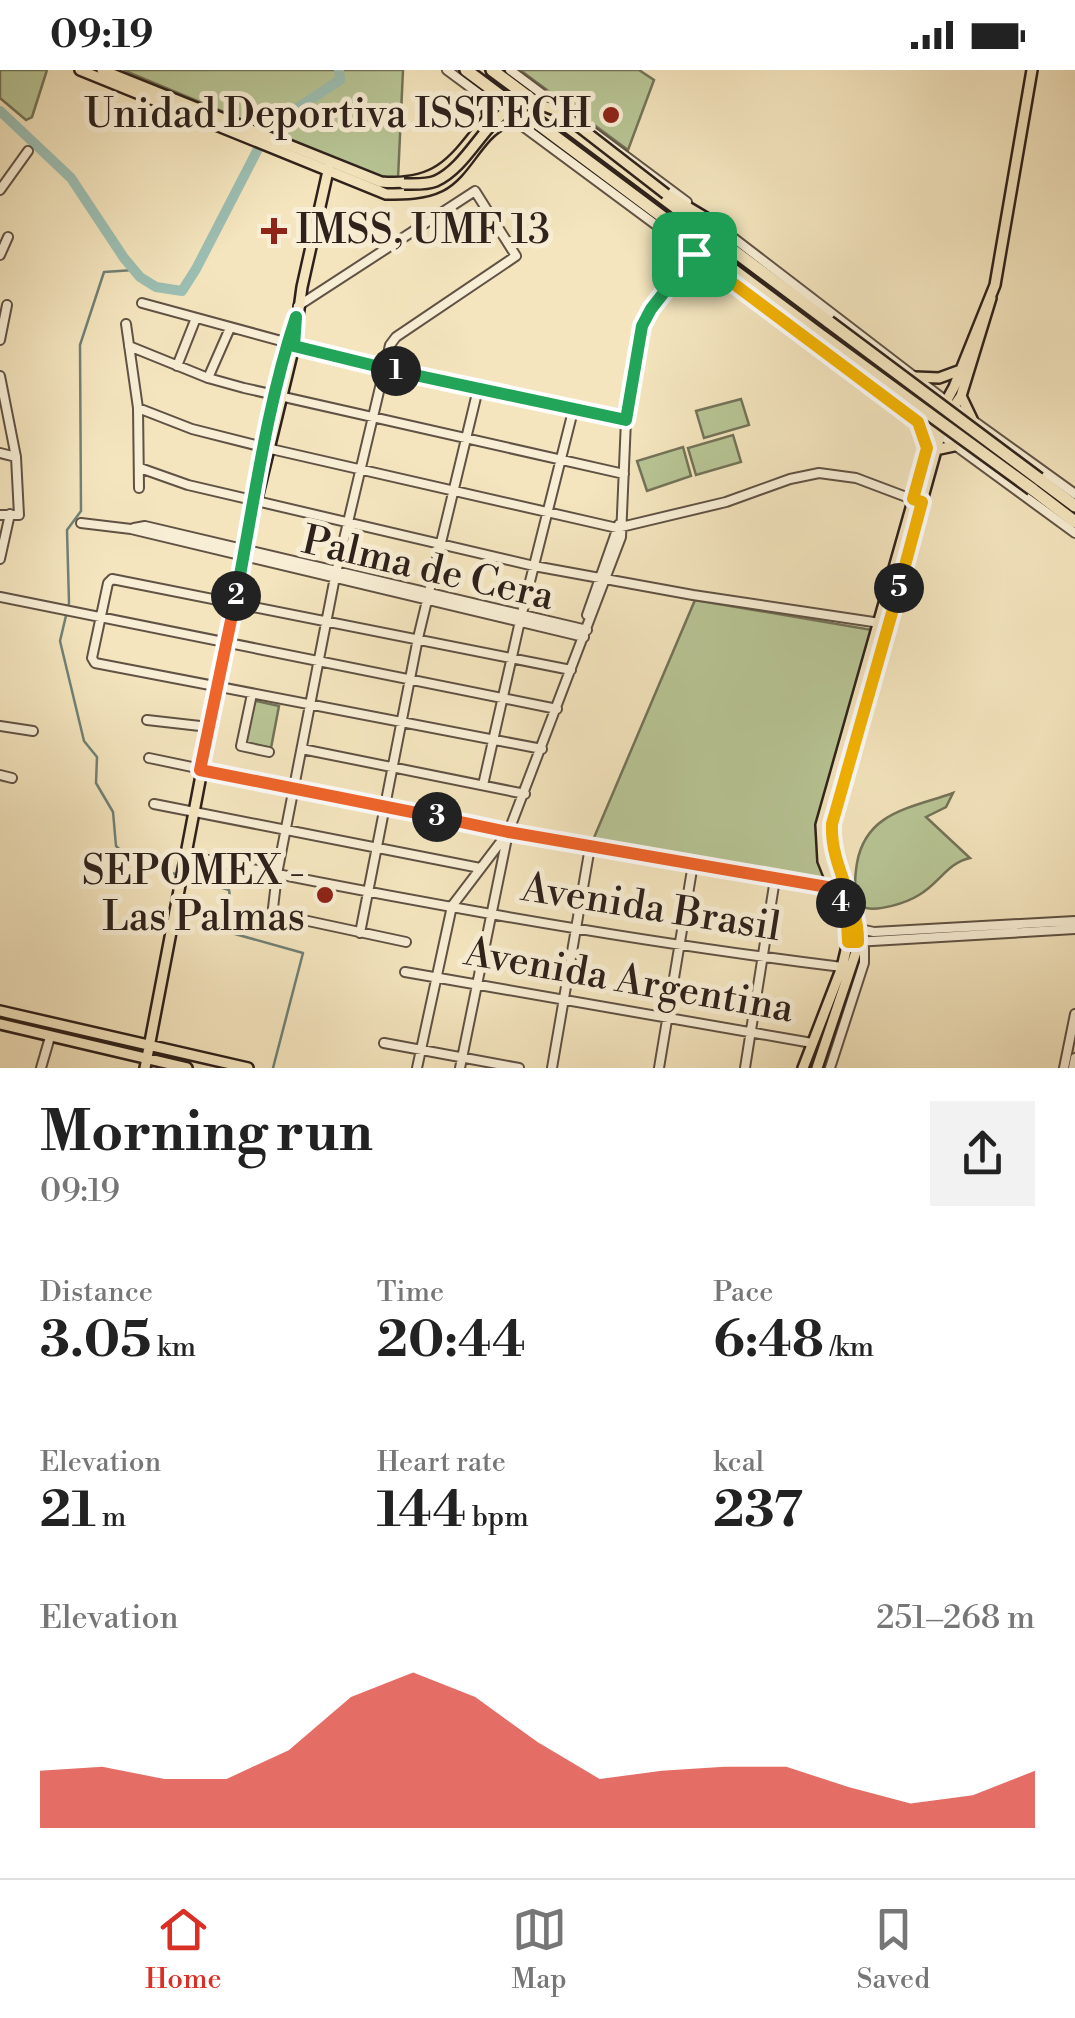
<!DOCTYPE html>
<meta charset="utf-8">
<style>
:root{--surface:#fff;--page:#f2f2f2;--text:#222;--muted:#767676;--line:#e0e0e0;--accent:#d93025}
body{margin:0;font-family:"Libre Bodoni",serif;background:var(--page);color:var(--text);height:100vh;display:flex;flex-direction:column;font-size:38px;white-space:nowrap}
*{box-sizing:border-box;margin:0}
p{font-size:32px;color:var(--muted)}
.icon{flex:none;width:55px;height:55px;fill:none;stroke:currentColor;stroke-width:2;stroke-linecap:round;stroke-linejoin:round}
.map{position:relative;height:998px;overflow:hidden}
.side{display:flex;flex-direction:column;background:var(--surface);flex:1}
.side>*{flex:none}
.pin{position:absolute;display:grid;place-items:center;width:85px;height:85px;color:#fff;margin:-42px;border-radius:20px;box-shadow:0 5px 15px #0006}
.km{position:absolute;width:50px;height:50px;margin:-25px;border-radius:50%;background:#222;color:#fff;font-size:28px;line-height:50px;text-align:center}
.round{display:grid;place-items:center;flex:none;width:105px;height:105px;border-radius:0px;background:var(--page)}
.head{display:flex;align-items:center;justify-content:space-between;height:170px;padding:0 40px}
h1{font-size:55px;font-weight:700;line-height:75px}
.figures{display:grid;grid-template-columns:repeat(3,1fr);gap:15px;height:170px;padding:10px 40px}
.figures div{display:grid;align-content:center}
.figures b{font-size:50px;font-weight:700}
.figures small{font-size:28px;font-weight:400}
.figures p{font-size:28px}
.chart{height:280px;padding:20px 40px}
.chart p{display:flex;justify-content:space-between}
.chart svg{width:100%;height:180px;margin-top:10px;fill:var(--accent);opacity:.7}
.status{display:flex;justify-content:space-between;align-items:center;height:70px;padding:0 50px;background:var(--surface);direction:ltr}
.status svg{height:28px;fill:currentColor}
.tabs{display:flex;justify-content:space-around;align-items:center;height:140px;border-top:2px solid var(--line);background:var(--surface);font-size:28px;color:var(--muted)}
.tabs a{display:grid;justify-items:center;gap:5px}
.tabs .current{color:var(--accent)}
.map>svg:first-child{display:block}
.green{fill:#b8c595;stroke:#737358;stroke-width:2.5}
.lines{fill:none;stroke-linecap:round;stroke-linejoin:round}
.stream{stroke:#708076;stroke-width:2.5}
.river{stroke:#9cbfb3;stroke-width:10}
.minor-casing{stroke:#605244;stroke-width:12}
.major-casing{stroke:#2e211b;stroke-width:14}
.highway-casing{stroke:#2e211b;stroke-width:16}
.minor{stroke:#f8eed5;stroke-width:8}
.major{stroke:#f4e5be;stroke-width:9}
.highway{stroke:#f4e5be;stroke-width:11}
.major-bridge-casing{stroke:#2e211b;stroke-width:14;stroke-linecap:butt}
.highway-bridge-casing{stroke:#2e211b;stroke-width:16;stroke-linecap:butt}
.major-bridge{stroke:#f4e5be;stroke-width:9}
.highway-bridge{stroke:#f4e5be;stroke-width:11}
.split-1-casing{stroke:#fff;stroke-width:20}
.split-2-casing{stroke:#fff;stroke-width:20}
.split-3-casing{stroke:#fff;stroke-width:20}
.split-4-casing{stroke:#fff;stroke-width:20}
.split-5-casing{stroke:#fff;stroke-width:20}
.split-6-casing{stroke:#fff;stroke-width:20}
.split-1{stroke:#22a559;stroke-width:12}
.split-2{stroke:#22a559;stroke-width:12}
.split-3{stroke:#f0652b;stroke-width:12}
.split-4{stroke:#f0652b;stroke-width:12}
.split-5{stroke:#f5b400;stroke-width:12}
.split-6{stroke:#f5b400;stroke-width:12}
.poi-dot{fill:#8f2418;stroke:#f8eed5;stroke-width:4}
.labels{text-anchor:middle;dominant-baseline:central;stroke-width:10;stroke-linejoin:round;paint-order:stroke}
.poi-label{font-size:40px;fill:#2e211b;stroke:#f8eed5;text-anchor:end}
.street-label{font-size:40px;fill:#2e211b;stroke:#f8eed5}
</style>
<div class="status"><b>09:19</b><svg viewBox="0 0 49 12"><path d="M0 12V9h3v3zM5 12V6h3v6zM10 12V3h3v9zM15 12V0h3v12zM26 1h20v11H26zM47 4h2v5h-2z"/></svg></div>
<div class="map">
<svg width="1075" height="998" viewBox="0 0 1075 998">
<rect width="100%" height="100%" fill="#f4e5be"/>
<filter id="stains"><feTurbulence type="fractalNoise" baseFrequency=".002" numOctaves="4"/><feColorMatrix values="0 0 0 0 .2 0 0 0 0 .09 0 0 0 0 .02 0 0 0 .5 -.17"/></filter>
<radialGradient id="worn" r=".72"><stop offset=".6" stop-color="#630" stop-opacity="0"/><stop offset="1" stop-color="#630" stop-opacity=".3"/></radialGradient>
<!-- green -->
<path class="green" d="M0,0H47L32,47L26,50L0,28Z
M123,0H403L398,109L378,106Z
M520,0H639L654,10L628,80Z
M741,329L749,355L704,368L696,341Z
M733,365L741,392L696,405L688,378Z
M683,377L691,406L647,421L637,391Z
M695,530L872,560L816,764L827,815L590,777Z
M252,630L279,636L271,678L243,672Z
M953,723L946,737L926,747L970,788C947,793 939,814 919,825C906,833 880,841 866,838C853,822 854,812 857,793C866,742 911,738 953,723Z"/>
<g class="lines">
<!-- stream -->
<path class="stream" d="M134,200L104,202L80,275L81,441L67,460L69,533L60,571L84,671L97,687L96,713L113,742L116,776L133,792L179,805
M186,807L229,820L235,864L303,883L273,998"/>
<!-- river -->
<path class="river" d="M0,41L71,108L124,188L140,207L156,217L182,221L196,199L259,77L279,50L340,10L339,0"/>
<defs>
<path id="minor" d="M447,0L729,209
M510,0L687,132
M0,120L28,81
M710,150L946,331L1075,424
M0,185L8,167
M744,221L1075,463
M142,233L384,299L626,350
M298,236L475,121L516,186L396,267L390,275L335,507L277,804L273,838L280,845L406,872
M126,254L138,338L139,418
M0,270L7,235
M129,276L208,308L244,318L624,404
M177,296L196,248
M0,306L16,387L19,445H0
M208,308L230,258
M138,338L192,359L271,379L617,458L726,432L790,409L819,403L856,408L917,431
M0,383L16,387
M140,398L188,415L534,496L693,525L880,553
M81,453L131,459L584,567
M134,458L145,456L587,560
M0,489L10,444
M0,527L557,639
M587,545L619,454
M252,624L241,676L269,682
M147,650L209,657
M0,656L33,661
M302,679L525,724
M542,679L95,593L92,588L108,513L112,509L571,600
M149,688L508,763L833,818
M0,705L12,708
M483,715L520,551L573,341
M154,734L480,798
M183,785C401,830 622,870 842,897
M855,858L874,862L1075,851
M360,863L418,568L478,319
M855,872L1075,859
M405,902L812,973
M384,973L519,998
M41,998L50,967
M417,998L452,836L506,765
M460,998L508,763L621,467L626,350L638,269L651,239L693,184
M552,998L590,777
M659,998L693,794
M745,998L775,809
M830,998L864,893V877L859,873
M1064,998L1075,944
M1073,998L1075,988"/>
<path id="major" d="M80,0L386,124C404,124 424,124 440,116C470,101 481,53 515,51
M102,0L381,112C439,117 455,90 488,48L486,29
M666,124L713,152
M915,307L939,308L958,301
M961,326L972,349
M914,346L926,375
M935,380L954,376
M248,448L292,259
M0,941L248,998
M0,954L187,998
M145,998L243,486L294,276L302,217L330,92
M803,998L842,897L848,872L847,851L823,791L821,755L936,350L954,317L995,215L1032,0
M817,998L859,873C859,831 829,797 832,754L940,366L950,342L961,326L991,228"/>
<path id="highway" d="M466,0L819,264
M492,0L829,252
M727,203L744,221
M1039,409L1075,436
M1032,419L1075,452"/>
</defs>
<!-- minor casing -->
<use href="#minor" class="minor-casing"/>
<!-- major casing -->
<use href="#major" class="major-casing"/>
<!-- highway casing -->
<use href="#highway" class="highway-casing"/>
<!-- minor -->
<use href="#minor" class="minor"/>
<!-- major -->
<use href="#major" class="major"/>
<!-- highway -->
<use href="#highway" class="highway"/>
<defs>
<path id="major-bridge" d="M404,114C415,114 426,115 436,111C483,89 495,4 564,45L666,124"/>
<path id="highway-bridge" d="M829,252L1039,409
M819,264L1032,419"/>
</defs>
<!-- major-bridge casing -->
<use href="#major-bridge" class="major-bridge-casing"/>
<!-- highway-bridge casing -->
<use href="#highway-bridge" class="highway-bridge-casing"/>
<!-- major-bridge -->
<use href="#major-bridge" class="major-bridge"/>
<!-- highway-bridge -->
<use href="#highway-bridge" class="highway-bridge"/>
</g>
<g class="lines">
<defs>
<path id="split-1" d="M396,301L626,350L642,256L651,239L694,184"/>
<path id="split-2" d="M236,526C254,434 266,337 296,247L294,276L396,301"/>
<path id="split-3" d="M236,526L200,700L437,747"/>
<path id="split-4" d="M437,747L508,762L833,818L841,833"/>
<path id="split-5" d="M841,833L847,852L848,872H858C859,831 830,797 832,754L899,518"/>
<path id="split-6" d="M694,184L918,352L927,378L913,429L922,432L899,518"/>
</defs>
<!-- split-1 casing -->
<use href="#split-1" class="split-1-casing"/>
<!-- split-2 casing -->
<use href="#split-2" class="split-2-casing"/>
<!-- split-3 casing -->
<use href="#split-3" class="split-3-casing"/>
<!-- split-4 casing -->
<use href="#split-4" class="split-4-casing"/>
<!-- split-5 casing -->
<use href="#split-5" class="split-5-casing"/>
<!-- split-6 casing -->
<use href="#split-6" class="split-6-casing"/>
<!-- split-1 -->
<use href="#split-1" class="split-1"/>
<!-- split-2 -->
<use href="#split-2" class="split-2"/>
<!-- split-3 -->
<use href="#split-3" class="split-3"/>
<!-- split-4 -->
<use href="#split-4" class="split-4"/>
<!-- split-5 -->
<use href="#split-5" class="split-5"/>
<!-- split-6 -->
<use href="#split-6" class="split-6"/>
</g>
<!-- markers -->
<g class="poi-dot">
<circle cx="611" cy="45" r="10"/>
<path d="M269 146h10v10h10v10h-10v10h-10v-10h-10v-10h10z"/>
<circle cx="325" cy="825" r="10"/>
</g>
<g class="labels">
<!-- poi labels -->
<g class="poi-label">
<text x="591" y="45">Unidad Deportiva ISSTECH</text>
<text x="296" y="161" text-anchor="start">IMSS, UMF 13</text>
<text x="305" y="802">SEPOMEX -<tspan x="305" dy="46">Las Palmas</tspan></text>
</g>
<!-- street labels -->
<g class="street-label">
<text transform="translate(428 499) rotate(13)">Palma de Cera</text>
<text transform="translate(651 838) rotate(9)">Avenida Brasil</text>
<text transform="translate(629 911) rotate(10)">Avenida Argentina</text>
</g>
</g>
<rect width="100%" height="100%" filter="url(#stains)"/>
<rect width="100%" height="100%" fill="url(#worn)"/>
</svg>
<div class="pin" style="left:694px;top:184px;background:#1e9e55"><svg class="icon" aria-label="arrive" viewBox="0 0 24 24"><path d="M6 21V4h12l-3 4 3 4H6"/></svg></div>
<b class="km" style="left:396px;top:301px">1</b>
<b class="km" style="left:236px;top:526px">2</b>
<b class="km" style="left:437px;top:747px">3</b>
<b class="km" style="left:841px;top:833px">4</b>
<b class="km" style="left:899px;top:518px">5</b>
</div>
<section class="side">
<div class="head"><div><h1>Morning run</h1><p>09:19</p></div><a class="round"><svg class="icon" aria-label="share" viewBox="0 0 24 24"><path d="M12 15V3M7 8l5-5 5 5M5 13v7h14v-7"/></svg></a></div>
<div class="figures">
<div><p>Distance</p><b>3.05<small> km</small></b></div>
<div><p>Time</p><b>20:44</b></div>
<div><p>Pace</p><b>6:48<small> /km</small></b></div>
</div>
<div class="figures">
<div><p>Elevation</p><b>21<small> m</small></b></div>
<div><p>Heart rate</p><b>144<small> bpm</small></b></div>
<div><p>kcal</p><b>237</b></div>
</div>
<div class="chart"><p><span>Elevation</span>251–268 m</p>
<svg viewBox="0 0 160 44" preserveAspectRatio="none"><path d="M0 44V30L10 29L20 32L30 32L40 25L50 12L60 6L70 12L80 23L90 32L100 30L110 29L120 29L130 34L140 38L150 36L160 30V44z"/></svg>
</div>
</section>
<nav class="tabs">
<a class="current"><svg class="icon" aria-label="home" viewBox="0 0 24 24"><path d="M3 11l9-7 9 7M6 9v11h12V9"/></svg>Home</a>
<a><svg class="icon" aria-label="map" viewBox="0 0 24 24"><path d="M3 6l6-2 6 2 6-2v14l-6 2-6-2-6 2zM9 4v14M15 6v14"/></svg>Map</a>
<a><svg class="icon" aria-label="saved" viewBox="0 0 24 24"><path d="M7 4h10v16l-5-4-5 4z"/></svg>Saved</a>
</nav>
